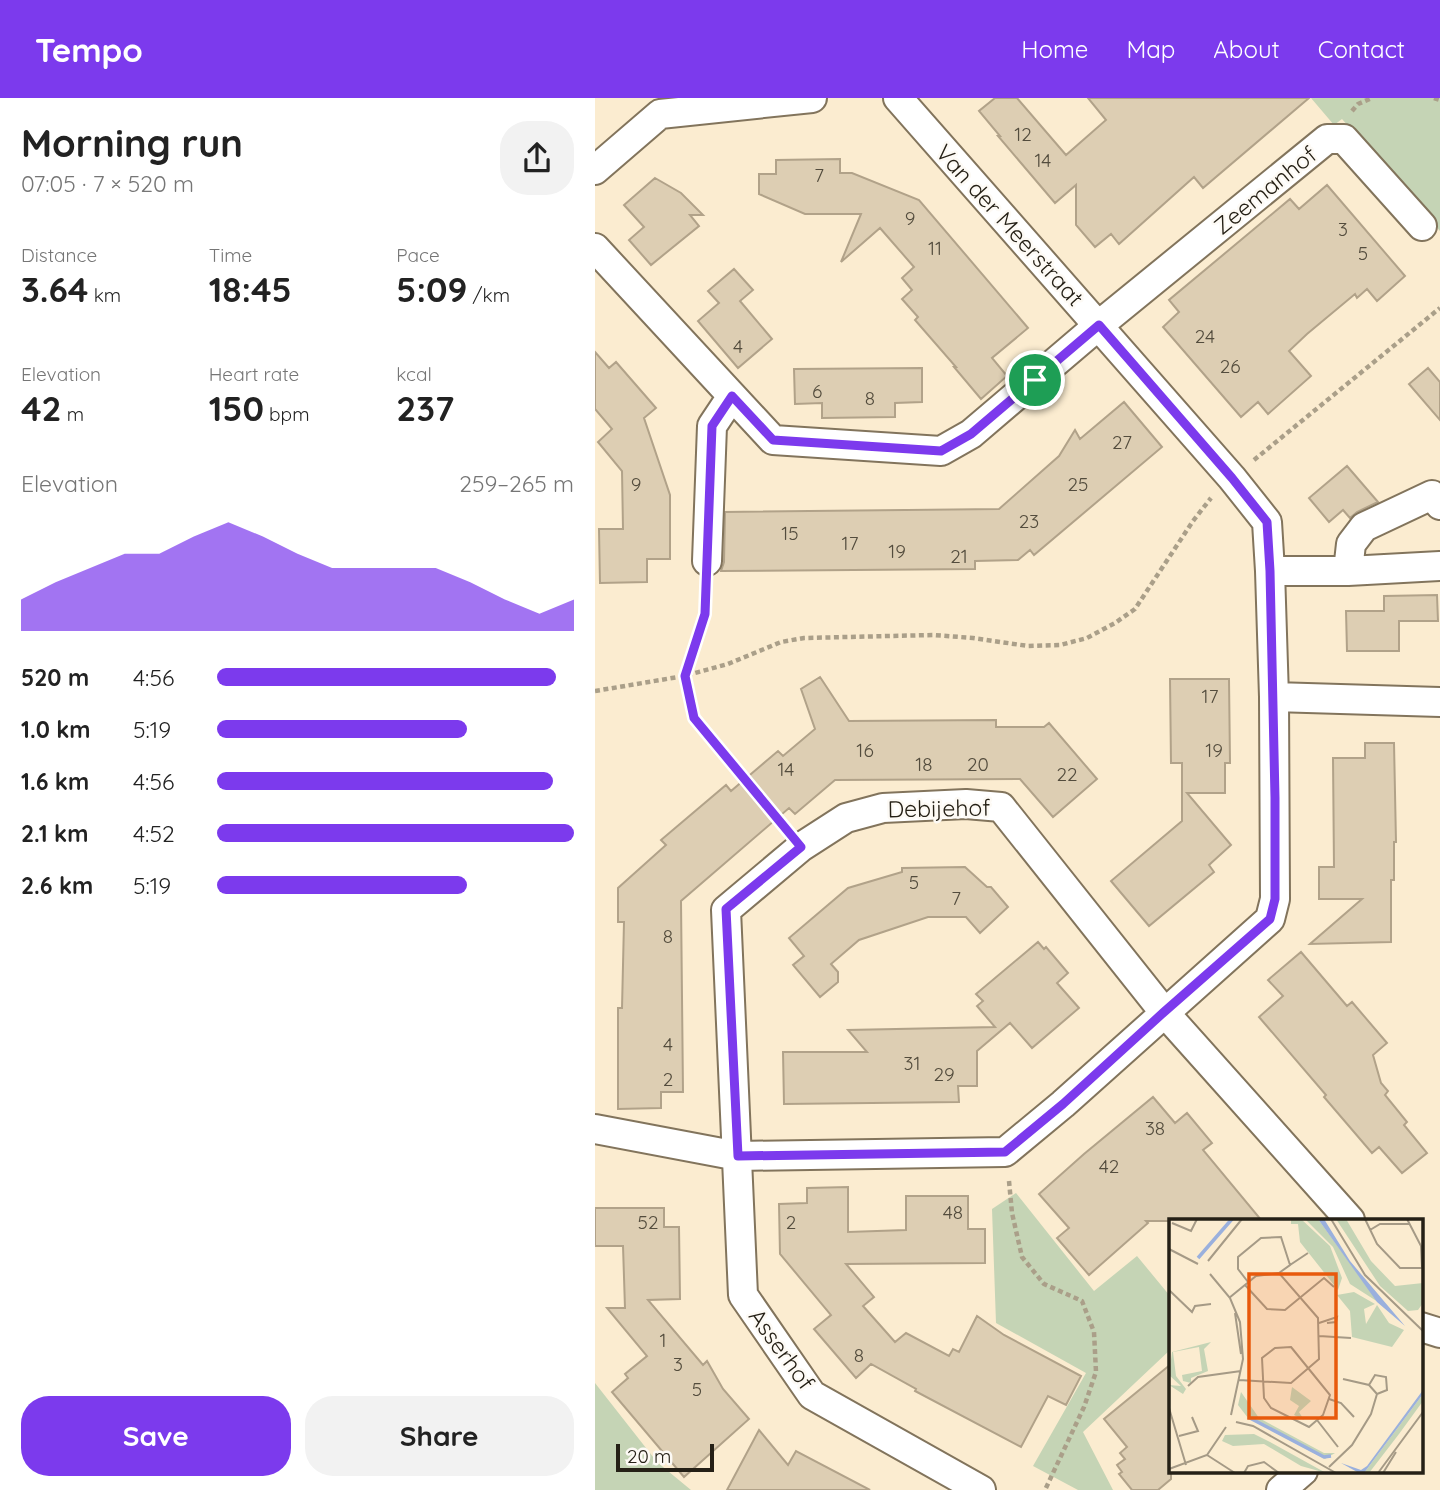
<!DOCTYPE html>
<meta charset="utf-8">
<style>
:root{--surface:#fff;--page:#f2f2f2;--text:#222;--muted:#767676;--accent:#7c3aed}
body{margin:0;font-family:Quicksand,sans-serif;background:var(--page);color:var(--text);height:100vh;display:flex;flex-direction:column;font-size:26px;white-space:nowrap}
*{box-sizing:border-box;margin:0}
p{font-size:23px;color:var(--muted)}
.icon{flex:none;width:38px;height:38px;fill:none;stroke:currentColor;stroke-width:2;stroke-linecap:round;stroke-linejoin:round}
.map{position:relative;flex:1;overflow:hidden}
.drawer{display:flex;flex-direction:column;background:var(--surface);width:595px}
.drawer>*{flex:none}
.scale{position:absolute;left:21px;bottom:18px;width:98px;box-sizing:border-box;padding-left:7px;border:4px solid #252016;border-top:0;font-size:19px;line-height:24px;white-space:nowrap;color:#252016;-webkit-text-stroke:5px #fdfaf5;paint-order:stroke}
.pin{position:absolute;display:grid;place-items:center;width:60px;height:60px;color:#fff;margin:-30px;border:4px solid #fff;border-radius:50%;box-shadow:0 2px 7px #0007}
.round{display:grid;place-items:center;flex:none;width:74px;height:74px;border-radius:28px;background:var(--page)}
.overview{display:flex;align-items:center;justify-content:space-between;height:119px;padding:0 21px}
h1{font-size:38px;font-weight:700;line-height:52px}
.stats{display:grid;grid-template-columns:repeat(3,1fr);gap:10px;height:119px;padding:7px 21px}
.stats div{display:grid;align-content:center}
.stats b{font-size:35px;font-weight:700}
.stats small{font-size:19px;font-weight:400}
.stats p{font-size:19px}
.chart{height:196px;padding:14px 21px}
.chart p{display:flex;justify-content:space-between}
.chart svg{width:100%;height:126px;margin-top:7px;fill:var(--accent);opacity:.7}
.button{display:flex;gap:14px;margin-top:auto;padding:14px 21px}
.button a{flex:1;height:80px;border-radius:28px;background:var(--accent);color:#fff;font-size:28px;font-weight:700;line-height:80px;text-align:center}
.button a+a{background:var(--page);color:var(--text)}
ul{padding:0 21px;list-style:none;font-size:23px}
li{display:grid;grid-template-columns:112px 84px 1fr;align-items:center;height:52px}
li i{height:18px;border-radius:9px;background:var(--accent)}
header{display:flex;align-items:center;gap:42px;box-sizing:border-box;height:98px;padding:0 35px;background:var(--accent);color:#fff}
header strong{font-size:33px}
nav{display:flex;gap:38px;margin-inline-start:auto;font-size:24px}
main{display:flex;flex:1;min-height:0}
.map>svg:first-child{display:block}
.green{fill:#c5d4b5}
.building{fill:#ddceb3;stroke:#b1a289;stroke-width:2}
.lines{fill:none;stroke-linecap:round;stroke-linejoin:round}
.street-casing{stroke:#82745c;stroke-width:32}
.path{stroke:#aa9f89;stroke-width:4.5;stroke-dasharray:5 3.5;stroke-linecap:butt}
.street{stroke:#fff;stroke-width:28}
.route-casing{stroke:#fff;stroke-width:14}
.route{stroke:#7c3aed;stroke-width:9}
.labels{text-anchor:middle;dominant-baseline:central;stroke-width:5;stroke-linejoin:round;paint-order:stroke}
.number-label{font-size:19px;fill:#534c3d}
.street-label{font-size:23px;fill:#252016;stroke:#fdfaf5}
.inset-river{fill:none;stroke:#9ab0dd;stroke-width:3.5}
.inset-road{fill:none;stroke:#a59a86;stroke-width:2}
.view{fill:#e8590c;fill-opacity:0.15;stroke:#e8590c;stroke-width:3.5}
.inset-edge{fill:none;stroke:#252016;stroke-width:3.5}
</style>
<header>
<strong>Tempo</strong>
<nav><a>Home</a><a>Map</a><a>About</a><a>Contact</a></nav>
</header>
<main>
<section class="drawer">
<div class="overview"><div><h1>Morning run</h1><p>07:05 · 7 × 520 m</p></div><a class="round"><svg class="icon" aria-label="share" viewBox="0 0 24 24"><path d="M12 15V3M7 8l5-5 5 5M5 13v7h14v-7"/></svg></a></div>
<div class="stats">
<div><p>Distance</p><b>3.64<small> km</small></b></div>
<div><p>Time</p><b>18:45</b></div>
<div><p>Pace</p><b>5:09<small> /km</small></b></div>
</div>
<div class="stats">
<div><p>Elevation</p><b>42<small> m</small></b></div>
<div><p>Heart rate</p><b>150<small> bpm</small></b></div>
<div><p>kcal</p><b>237</b></div>
</div>
<div class="chart"><p><span>Elevation</span>259–265 m</p>
<svg viewBox="0 0 160 44" preserveAspectRatio="none"><path d="M0 44V33L10 27L20 22L30 17L40 17L50 11L60 6L70 11L80 17L90 22L100 22L110 22L120 22L130 27L140 33L150 38L160 33V44z"/></svg>
</div>
<ul>
<li><b>520 m</b>4:56<i style="width:95%"></i></li>
<li><b>1.0 km</b>5:19<i style="width:70%"></i></li>
<li><b>1.6 km</b>4:56<i style="width:94%"></i></li>
<li><b>2.1 km</b>4:52<i style="width:100%"></i></li>
<li><b>2.6 km</b>5:19<i style="width:70%"></i></li>
</ul>
<div class="button"><a>Save</a><a>Share</a></div>
</section>
<div class="map">
<svg width="845" height="1392" viewBox="0 0 845 1392">
<rect width="100%" height="100%" fill="#fbecd0"/>
<!-- green -->
<path class="green" d="M716,0H845V133L747,21L739,27Z
M421,1095L499,1193L542,1158L575,1198V1252L488,1334L518,1392H483L438,1368L491,1275L401,1225L397,1111Z
M0,1285L62,1364L96,1392H0Z"/>
<!-- building -->
<path class="building" d="M400,0H422L471,57L511,22L493,0H714L608,90L599,79L524,146L516,136L500,149L481,127V87L460,105L403,38H405L384,13Z
M245,61V75H257L324,102L433,230L397,260L412,278L386,301L359,269H361L320,222L323,219L307,201L317,192L307,180L319,169L285,130L246,164L266,116H210L164,96V76H181V62Z
M60,80L86,95L108,117H95L104,128L56,167L34,142L49,129L29,107Z
M732,87L810,178L782,203L772,191L762,200L760,196L712,236L694,253L716,278L673,316L663,304L646,319L568,229L584,214L574,202L695,101L704,111Z
M139,171L158,192L145,203L177,241L143,270L103,223L124,205L113,193Z
M0,254L14,270L21,264L61,310L49,320L75,397V461H52V484L5,485L4,431H28L27,373L3,344L17,331L0,311Z
M327,270V304L300,305V319L227,320V305L200,306L199,271Z
M833,270L845,284V322L814,286Z
M529,304L567,349L439,457L435,452L423,462L380,463V471L126,473L129,464L130,414L404,411L464,358L480,332L485,341Z
M752,368L783,404L762,414L755,420L748,412L734,424L714,400Z
M842,497L843,523H804V553H752L751,513H789V498Z
M225,579L254,623L401,622V629H449L454,625L502,681L458,719L425,681L240,682L200,716L194,710L86,803L88,994H66V1010L23,1011V910H27L29,824H23V790L71,747L66,742L131,687L136,693L183,653L188,658L220,631L206,591Z
M575,581H634L635,665H630V695H592L636,747L614,767L619,774L554,828L516,783L587,723V665H576Z
M770,645H799L801,744H799V782H796V844L715,846L767,801H724V769H739L738,660H770Z
M370,769L392,789H396L413,809L385,835L371,819H333L264,842L236,866L243,874V884L225,899L198,867L209,858L194,840L253,790L307,774V770Z
M443,844L449,851L451,849L473,875L462,885L484,910L437,950L415,925L382,953V988H363L364,1004L189,1006L188,954H272L253,932L400,929L382,908L388,903L381,896Z
M706,854L752,908L757,904L792,945L778,957L786,985L793,993L790,997L812,1024L809,1027L832,1055L807,1075L784,1049L777,1055L729,999L731,997L664,919L688,898L673,882Z
M558,999L580,1025L592,1015L617,1045L608,1052L667,1123H551L553,1125L494,1177L462,1140L474,1130L444,1096L489,1056Z
M253,1089V1134L311,1132V1098H373V1131H390V1165L251,1166L279,1199L268,1208L300,1244L311,1235L354,1258L358,1251L364,1254L382,1218L409,1237L486,1278L471,1307L453,1298L426,1349L320,1293L321,1291L276,1266L261,1280L219,1231L236,1217L185,1156L184,1106L212,1105V1090Z
M0,1110H69V1129H84L85,1201L53,1202L108,1267L112,1263L128,1291L154,1321L89,1379L17,1294L33,1280L30,1276L52,1258L12,1210H30L28,1148H0Z
M576,1266V1381L563,1392H537L524,1376L527,1374L522,1367L530,1361L525,1355L532,1349L509,1321Z
M164,1332L193,1367L201,1353L275,1392H132Z"/>
<g class="lines">
<defs>
<path id="street" d="M0,72L65,16L217,0
M0,150L178,342L346,353L376,336L504,227L732,41H749L827,128
M112,463L117,328L137,298
M675,473H753L845,468
M753,473L756,446L769,429L837,397L845,407
M679,599L845,604
M0,1031L143,1058L410,1054L468,1006L675,821L680,801L679,599L675,473L672,424L637,380L303,0
M826,1229L845,1235
M386,1392L217,1297L148,1197L131,812L206,749L251,720L288,710L371,706L406,709L569,914L755,1122
M686,1392L708,1373"/>
</defs>
<!-- street casing -->
<use href="#street" class="street-casing"/>
<!-- path -->
<path class="path" d="M839,0L845,2
M757,13L763,6L777,0
M659,362L845,210
M111,492L110,516L90,578L99,620L187,728
M0,593L89,578L133,566L186,544L209,540L338,537L378,540L433,548L465,547L492,540L520,525L540,511L598,423L616,400
M414,1083L417,1115L427,1159L449,1186L487,1203L499,1234L501,1274L489,1309L450,1392"/>
<!-- street -->
<use href="#street" class="street"/>
</g>
<g class="lines">
<defs>
<path id="route" d="M504,227L637,380L672,424L675,473L680,700V801L675,821L569,914L468,1006L410,1054L143,1058L131,811L206,749L99,620L90,578L110,516L117,328L137,298L178,342L346,353L376,336Z"/>
</defs>
<!-- route casing -->
<use href="#route" class="route-casing"/>
<!-- route -->
<use href="#route" class="route"/>
</g>
<g class="labels">
<!-- number labels -->
<g class="number-label">
<text x="428" y="36">12</text>
<text x="448" y="62">14</text>
<text x="224" y="77">7</text>
<text x="315" y="120">9</text>
<text x="748" y="131">3</text>
<text x="340" y="150">11</text>
<text x="768" y="155">5</text>
<text x="610" y="238">24</text>
<text x="143" y="248">4</text>
<text x="635" y="268">26</text>
<text x="222" y="293">6</text>
<text x="275" y="300">8</text>
<text x="527" y="344">27</text>
<text x="41" y="386">9</text>
<text x="483" y="386">25</text>
<text x="434" y="423">23</text>
<text x="195" y="435">15</text>
<text x="255" y="445">17</text>
<text x="302" y="453">19</text>
<text x="364" y="458">21</text>
<text x="615" y="598">17</text>
<text x="270" y="652">16</text>
<text x="619" y="652">19</text>
<text x="329" y="666">18</text>
<text x="383" y="666">20</text>
<text x="191" y="671">14</text>
<text x="472" y="676">22</text>
<text x="319" y="784">5</text>
<text x="361" y="800">7</text>
<text x="73" y="838">8</text>
<text x="73" y="946">4</text>
<text x="317" y="965">31</text>
<text x="349" y="976">29</text>
<text x="73" y="981">2</text>
<text x="560" y="1030">38</text>
<text x="514" y="1068">42</text>
<text x="358" y="1114">48</text>
<text x="53" y="1124">52</text>
<text x="196" y="1124">2</text>
<text x="68" y="1242">1</text>
<text x="264" y="1257">8</text>
<text x="83" y="1266">3</text>
<text x="102" y="1291">5</text>
</g>
<!-- street labels -->
<g class="street-label">
<text transform="translate(670 92) rotate(-39)">Zeemanhof</text>
<text transform="translate(415 127) rotate(48)">Van der Meerstraat</text>
<text transform="translate(344 710) rotate(-1)">Debijehof</text>
<text transform="translate(187 1251) rotate(54)">Asserhof</text>
</g>
</g>
<!-- overview -->
<g transform="translate(574 1121)">
<rect width="254" height="254" fill="#fbecd0"/>
<path d="M122,0H132L161,27L173,59L169,71L131,23L129,5H122ZM136,0H149L209,83L181,65L164,28ZM167,0H177L202,42L226,67L254,64V84L249,91L239,92L211,67ZM185,73L206,85L195,90L197,105L208,86L220,104L235,111L223,128L183,118L181,92L168,76ZM42,123L35,130L39,152L22,159V164L14,162L13,156L33,152L30,128L4,133L7,157L17,170L14,175L0,166L12,167L0,156L3,133ZM123,168L142,182L130,193L135,201L125,196L130,187L121,181ZM72,173L90,199L155,234H166L156,240L79,199L69,186ZM254,175V182L230,215L200,254H195ZM85,215L101,223L157,254L132,247L95,225L64,227L53,222L56,216Z" fill="#c5d4b5"/>
<path d="M149,0H155L181,42L236,107L208,83ZM254,171V175L195,254H190L172,244L192,251L198,247Z" fill="#9ab0dd"/>
<path class="inset-river" d="M29,39L63,0M79,198L155,238L162,237"/>
<path class="inset-road" d="M162,0L196,56L254,112M196,0L208,25L231,49H254M238,0L252,27L253,49M3,4L22,12L28,0M201,11L211,5H240M0,30L29,45M39,42L73,0M121,46L139,34M41,55L61,79L71,103L74,140L62,196M79,63L69,50V38L92,19L112,18L121,46L110,54M76,66L98,90L116,91L155,59L165,68M0,71L23,93L26,87L42,85M60,79L87,57L110,54L149,99L150,140L122,164L70,161M66,94L72,135M150,104L168,98L167,103L158,104M150,117L182,119M122,128L161,176L154,196L140,208L102,189L95,179L93,139L106,129ZM174,160L200,166L208,175M200,166L206,156L217,158L218,171L208,175M19,167L29,158L72,152M160,180L172,184L185,198M0,189L17,246M148,201L169,228M67,203L84,207L167,254M10,217L29,212L23,198M38,236L66,254M160,248L183,226L202,195L208,175M0,250L38,236L57,208M75,254L79,247L95,243L110,254M209,254L254,193M214,254L227,233"/>
<path class="view" d="M80,55H167V199H80Z"/>
<rect width="254" height="254" class="inset-edge"/>
</g>
</svg>
<div class="scale">20 m</div>
<div class="pin" style="left:440px;top:282px;background:#1e9e55"><svg class="icon" aria-label="arrive" viewBox="0 0 24 24"><path d="M6 21V4h12l-3 4 3 4H6"/></svg></div>
</div>
</main>
